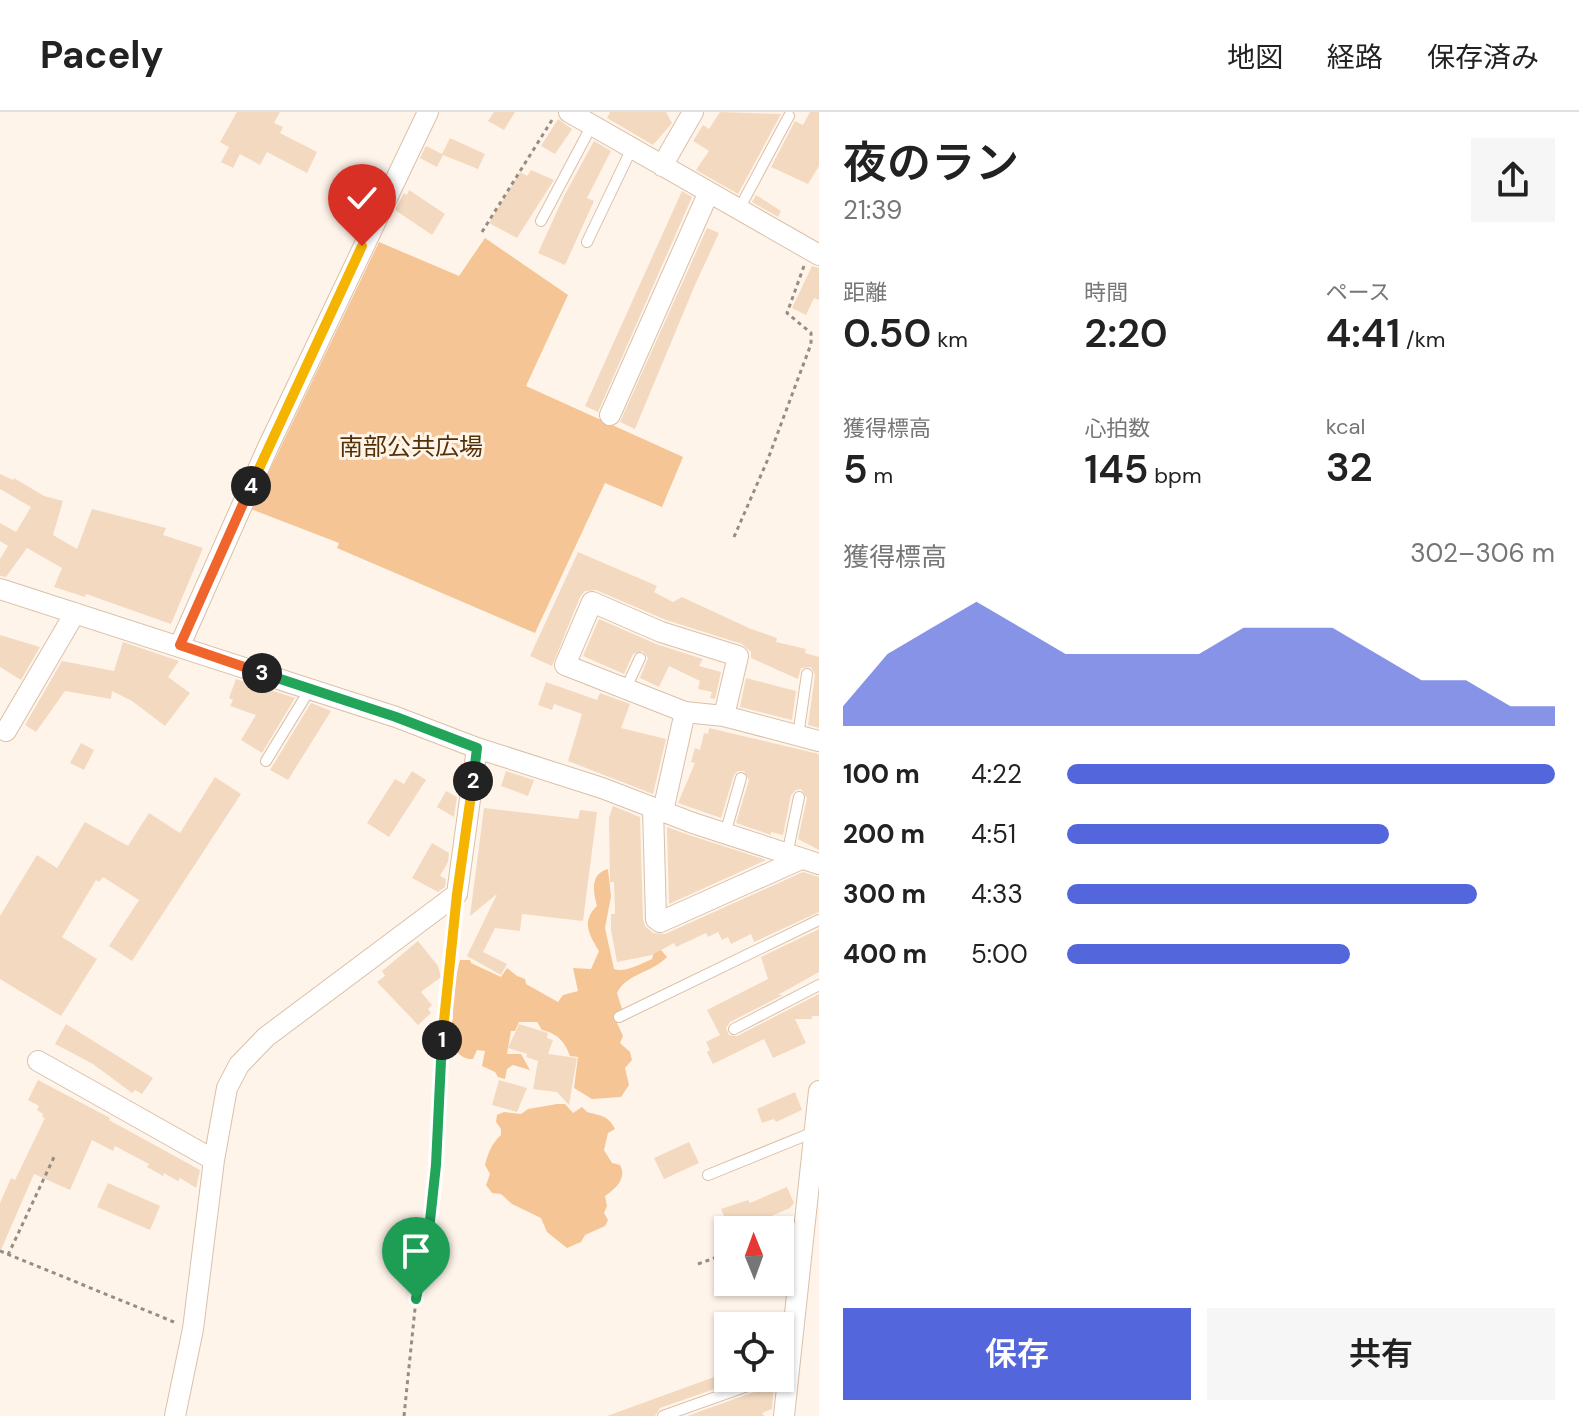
<!DOCTYPE html>
<html lang="ja">
<meta charset="utf-8">
<style>
:root{--surface:#fff;--page:#f6f6f6;--text:#222;--muted:#767676;--line:#e0e0e0;--accent:#5466dc}
body{margin:0;font-family:"DM Sans","Noto Sans JP",sans-serif;background:var(--page);color:var(--text);height:100vh;display:flex;flex-direction:column;font-size:30px;white-space:nowrap}
*{box-sizing:border-box;margin:0}
p{font-size:26px;color:var(--muted)}
.icon{flex:none;width:44px;height:44px;fill:none;stroke:currentColor;stroke-width:2;stroke-linecap:round;stroke-linejoin:round}
.map{position:relative;flex:1;overflow:hidden}
.panel{display:flex;flex-direction:column;background:var(--surface);width:760px}
.panel>*{flex:none}
.needle{width:52px;rotate:359deg}
.tools{position:absolute;left:714px;top:1104px;display:grid;gap:16px}
.tools a{display:grid;place-items:center;width:80px;height:80px;border-radius:0px;background:var(--surface);box-shadow:0 2px 6px #0004;font-size:40px}
.pin{position:absolute;display:grid;place-items:center;width:68px;height:68px;color:#fff;margin:-82px -34px;border-radius:50% 50% 50% 0;rotate:-45deg;box-shadow:0 0 8px #0007}
.pin .icon{rotate:45deg}
.km{position:absolute;width:40px;height:40px;margin:-20px;border-radius:50%;background:#222;color:#fff;font-size:22px;line-height:40px;text-align:center}
.round{display:grid;place-items:center;flex:none;width:84px;height:84px;border-radius:0px;background:var(--page)}
.summary{display:flex;align-items:center;justify-content:space-between;height:136px;padding:0 24px}
h1{font-size:44px;font-weight:600;line-height:60px}
.metrics{display:grid;grid-template-columns:repeat(3,1fr);gap:12px;height:136px;padding:8px 24px}
.metrics div{display:grid;align-content:center}
.metrics b{font-size:40px;font-weight:600}
.metrics small{font-size:22px;font-weight:400}
.metrics p{font-size:22px}
.chart{height:224px;padding:16px 24px}
.chart p{display:flex;justify-content:space-between}
.chart svg{width:100%;height:144px;margin-top:8px;fill:var(--accent);opacity:.7}
.button{display:flex;gap:16px;margin-top:auto;padding:16px 24px}
.button a{flex:1;height:92px;border-radius:0px;background:var(--accent);color:#fff;font-size:32px;font-weight:600;line-height:92px;text-align:center}
.button a+a{background:var(--page);color:var(--text)}
ul{padding:0 24px;list-style:none;font-size:26px}
li{display:grid;grid-template-columns:128px 96px 1fr;align-items:center;height:60px}
li i{height:20px;border-radius:10px;background:var(--accent)}
header{display:flex;align-items:center;gap:48px;box-sizing:border-box;height:112px;padding:0 40px;background:var(--surface);border-bottom:2px solid var(--line)}
header strong{font-size:38px}
nav{display:flex;gap:44px;margin-inline-start:auto;font-size:28px}
main{display:flex;flex:1;min-height:0}
.map>svg:first-child{display:block}
.green{fill:#f5c595}
.building{fill:#f3d9c0}
.lines{fill:none;stroke-linecap:round;stroke-linejoin:round}
.service-casing{stroke:#dac0a8;stroke-width:12}
.minor-casing{stroke:#dac0a8;stroke-width:22}
.path{stroke:#978d83;stroke-width:3;stroke-dasharray:4 4;stroke-linecap:butt}
.service{stroke:#fff;stroke-width:10}
.minor{stroke:#fff;stroke-width:20}
.split-1-casing{stroke:#fff;stroke-width:16}
.split-2-casing{stroke:#fff;stroke-width:16}
.split-3-casing{stroke:#fff;stroke-width:16}
.split-4-casing{stroke:#fff;stroke-width:16}
.split-5-casing{stroke:#fff;stroke-width:16}
.split-1{stroke:#22a559;stroke-width:10}
.split-2{stroke:#f5b400;stroke-width:10}
.split-3{stroke:#22a559;stroke-width:10}
.split-4{stroke:#f0652b;stroke-width:10}
.split-5{stroke:#f5b400;stroke-width:10}
.labels{text-anchor:middle;dominant-baseline:central;stroke-width:6;stroke-linejoin:round;paint-order:stroke}
.park-label{font-size:24px;fill:#533106;stroke:#fff4ea}
</style>
<header>
<strong>Pacely</strong>
<nav><a>地図</a><a>経路</a><a>保存済み</a></nav>
</header>
<main>
<div class="map">
<svg width="819" height="1304" viewBox="0 0 819 1304">
<rect width="100%" height="100%" fill="#fff4ea"/>
<!-- green -->
<path class="green" d="M485,126L568,183L526,274L683,345L662,395L605,371L535,521L337,436L339,431L251,397L379,130L459,164Z
M608,757L611,784L605,816L614,857C626,861 640,852 652,847L654,840L661,838L667,845C652,861 627,861 617,881L622,897L617,902V911L623,924L620,931L630,940L632,948L625,956L629,973L621,985L592,987L574,976L578,945L570,944C565,931 559,922 542,918L537,910H519L515,919H511L507,942H521L530,958L513,953L507,957L505,967L498,965L495,960L482,954L485,939L477,938L473,947C459,948 455,935 445,927L446,920L453,907L452,880L460,848H470L471,851L501,865L507,856L517,864L525,867L526,872L558,890L563,883L578,879L573,856L591,857L599,839C589,823 581,809 597,794C593,779 590,762 608,757Z
M557,992H565L573,1001L582,995L587,1000C601,1004 608,1003 615,1017L608,1021L604,1038L612,1051L620,1053C627,1067 616,1076 605,1084L607,1094L604,1101L608,1108L605,1114L585,1123L581,1130L567,1136L547,1120L541,1106L512,1092L501,1082L492,1081L486,1073L490,1062L485,1053C488,1041 492,1031 501,1023V1017L496,1010L497,1003L504,1000L521,1002L528,997Z"/>
<!-- building -->
<path class="building" d="M237,0H280L274,11L283,15L280,21L317,40L307,61L267,40L260,53L240,42L233,56L221,50L229,35L220,30Z
M494,0H515L504,18L488,9Z
M610,0H666L672,11L653,33L607,6Z
M720,0L781,2L738,82L696,58L709,39L693,29L703,13L709,17Z
M810,0H819V54L808,72L771,55L795,9L803,13Z
M558,7L572,17L555,42L541,34Z
M450,26L485,42L478,57L443,43L437,55L420,46L426,34L442,42Z
M594,29L611,39L587,86L594,89L565,153L538,141L564,84Z
M531,58L554,68L517,126L489,111L520,60L527,64Z
M348,71L374,83L363,105L337,93Z
M409,78L445,102L432,123L395,98L404,81L407,83Z
M682,79L692,85L598,300L585,294Z
M756,83L781,99L778,105L752,90Z
M707,116L719,121L695,173L635,317L620,310Z
M812,154L819,156V188L814,186L806,203L792,196Z
M0,362L13,368L14,366L44,384L63,389L53,423L77,437L92,397L166,416L163,423L203,436L171,512L86,482L85,485L54,475L62,456L27,436L6,465L0,464V447L8,434L0,429V411L16,420L31,395L0,377Z
M578,440L657,474L654,480L673,490L682,485L751,517L777,526L776,530L806,537L805,541L819,545V616L808,613L815,563L811,555L801,556L798,567L751,546V540L742,532L666,508L596,478L585,479L580,485L552,554L530,544Z
M599,507L656,532L703,547L699,554L721,560L715,587L710,586L712,580L698,577L700,569L669,554L659,575L640,566L639,568L648,546L643,539L633,542L624,562L583,544Z
M0,523L40,535L21,568L0,555Z
M123,530L179,549L168,565L190,581L165,614L132,589L112,579L111,587L65,579L36,620L25,613L62,549L114,559Z
M746,566L796,579L792,608L740,595Z
M236,567L295,586L262,641L241,628L256,603L230,594L233,588L229,586Z
M546,570L597,588L600,581L630,592L621,616L666,627L653,682L568,649L582,602L554,592L552,598L538,593Z
M311,591L331,599L288,668L270,658Z
M709,616L819,642V738L798,727L807,686L801,677L796,678L791,683L783,723L771,720V723L736,711L749,668L744,659H738L734,663L721,706L678,691L695,651L691,650L695,636L700,638L704,621L708,622Z
M81,631L94,638L84,658L70,651Z
M412,659L426,668L389,725L367,711L395,667L404,672Z
M506,659L534,668L528,684L501,674Z
M215,665L241,682L132,849L109,834L139,788L103,765L99,770L96,768L62,825L97,847L61,904L0,867V804L37,743L57,756L85,710L128,734L149,701L180,721Z
M446,679L457,685L454,705L437,695Z
M613,694L640,705L643,807L645,814L653,821L665,822L803,760L819,765V800L754,830L751,822L731,832L728,825L722,828L718,820L708,825L706,821L676,835L674,831L652,843L617,850L611,818V802H615L614,770H610L609,706Z
M484,696L578,707L580,698L597,700L583,809L522,802L520,819L495,816L483,840L507,852L501,863L467,844L497,782L470,804Z
M667,715L689,723L766,748L669,792Z
M432,731L449,741L448,750L440,764L446,767L445,775L438,780L412,766Z
M819,817V860L778,883H783L730,910L726,916L729,923L737,924L819,882V904H812V907H795L806,931L773,946L764,927L713,952L707,940L710,938L706,930L720,923L707,898L768,867L761,845Z
M418,829L438,854L441,865L421,880L432,893L428,897L431,901L418,913L377,870L385,864L382,859Z
M66,912L153,966L142,982L135,978L132,981L93,952L55,932Z
M519,912L548,921L547,926L553,928L548,942L577,946L569,993L557,980L533,977L538,949L526,945L527,942L508,936Z
M38,968L110,1006L109,1008L200,1058L196,1076L180,1066L178,1069L164,1061L163,1064L147,1055L149,1052L115,1034L113,1039L92,1028L70,1078L34,1062L0,1140V1091L11,1066L15,1068L45,1006L42,1005L43,1002L37,998L39,994L28,988Z
M499,968L527,976L517,1000L492,993Z
M795,980L802,998L776,1010L774,1007L762,1011L757,997Z
M689,1030L699,1051L664,1067L654,1046Z
M108,1071L160,1094L150,1118L97,1095Z
M787,1075L794,1091L790,1096L769,1105L729,1116L721,1097L748,1088L750,1091Z
M728,1260V1266H746L660,1296L655,1304H607Z
M774,1273L772,1297L762,1301L764,1304H687Z"/>
<g class="lines">
<defs>
<path id="service" d="M738,99L789,4
M541,109L592,13
M587,130L632,36
M626,576L640,546
M798,624L807,562
M266,649L310,577
M725,722L741,666
M787,743L799,685
M619,905L819,808
M734,917L819,873
M708,1063L814,1020
M780,1122L804,1113
M663,1304L770,1266"/>
<path id="minor" d="M569,0L819,143
M662,54L693,0
M610,303L708,82
M0,477L396,605L477,636L602,676L693,711L819,752
M180,533L268,335L428,0
M724,604L738,544L661,520L592,490L565,553L685,600L724,604L819,629
M6,619L75,501
M653,696L656,807L660,810L801,747
M663,699L685,600
M38,949L214,1048
M175,1304L193,1217L214,1048L227,976L239,953L266,925L457,782L477,636
M784,1304L819,979"/>
</defs>
<!-- service casing -->
<use href="#service" class="service-casing"/>
<!-- minor casing -->
<use href="#minor" class="minor-casing"/>
<!-- path -->
<path class="path" d="M482,120L552,8
M734,425L768,347L811,232V221L787,201L804,154
M0,1139L174,1210
M8,1143L55,1043
M698,1152L728,1141
M404,1304L416,1187L429,1118L436,1053L441,935L455,806"/>
<!-- service -->
<use href="#service" class="service"/>
<!-- minor -->
<use href="#minor" class="minor"/>
</g>
<g class="lines">
<defs>
<path id="split-1" d="M416,1187L429,1118L436,1053L442,928"/>
<path id="split-2" d="M442,928L457,782L473,669"/>
<path id="split-3" d="M262,561L396,605L477,636L473,669"/>
<path id="split-4" d="M251,374L180,533L262,561"/>
<path id="split-5" d="M251,374L362,134"/>
</defs>
<!-- split-1 casing -->
<use href="#split-1" class="split-1-casing"/>
<!-- split-2 casing -->
<use href="#split-2" class="split-2-casing"/>
<!-- split-3 casing -->
<use href="#split-3" class="split-3-casing"/>
<!-- split-4 casing -->
<use href="#split-4" class="split-4-casing"/>
<!-- split-5 casing -->
<use href="#split-5" class="split-5-casing"/>
<!-- split-1 -->
<use href="#split-1" class="split-1"/>
<!-- split-2 -->
<use href="#split-2" class="split-2"/>
<!-- split-3 -->
<use href="#split-3" class="split-3"/>
<!-- split-4 -->
<use href="#split-4" class="split-4"/>
<!-- split-5 -->
<use href="#split-5" class="split-5"/>
</g>
<g class="labels">
<!-- park labels -->
<g class="park-label">
<text x="411" y="334">南部公共広場</text>
</g>
</g>
</svg>
<div class="tools">
<a><svg class="needle" viewBox="-14 -14 28 28"><path d="M0-13l5 13h-10z" fill="#e53935"/><path d="M0 13l5-13h-10z" fill="#767676"/></svg></a>
<a><svg class="icon" aria-label="locate" viewBox="0 0 24 24"><circle cx="12" cy="12" r="6"/><path d="M12 2v4M12 18v4M2 12h4M18 12h4"/></svg></a>
</div>
<div class="pin" style="left:416px;top:1187px;background:#1e9e55"><svg class="icon" aria-label="arrive" viewBox="0 0 24 24"><path d="M6 21V4h12l-3 4 3 4H6"/></svg></div>
<div class="pin" style="left:362px;top:134px;background:#d93025"><svg class="icon" aria-label="check" viewBox="0 0 24 24"><path d="M5 12l5 5 9-10"/></svg></div>
<b class="km" style="left:442px;top:928px">1</b>
<b class="km" style="left:473px;top:669px">2</b>
<b class="km" style="left:262px;top:561px">3</b>
<b class="km" style="left:251px;top:374px">4</b>
</div>
<section class="panel">
<div class="summary"><div><h1>夜のラン</h1><p>21:39</p></div><a class="round"><svg class="icon" aria-label="share" viewBox="0 0 24 24"><path d="M12 15V3M7 8l5-5 5 5M5 13v7h14v-7"/></svg></a></div>
<div class="metrics">
<div><p>距離</p><b>0.50<small> km</small></b></div>
<div><p>時間</p><b>2:20</b></div>
<div><p>ペース</p><b>4:41<small> /km</small></b></div>
</div>
<div class="metrics">
<div><p>獲得標高</p><b>5<small> m</small></b></div>
<div><p>心拍数</p><b>145<small> bpm</small></b></div>
<div><p>kcal</p><b>32</b></div>
</div>
<div class="chart"><p><span>獲得標高</span>302–306 m</p>
<svg viewBox="0 0 160 44" preserveAspectRatio="none"><path d="M0 44V38L10 22L20 14L30 6L40 14L50 22L60 22L70 22L80 22L90 14L100 14L110 14L120 22L130 30L140 30L150 38L160 38V44z"/></svg>
</div>
<ul>
<li><b>100 m</b>4:22<i style="width:100%"></i></li>
<li><b>200 m</b>4:51<i style="width:66%"></i></li>
<li><b>300 m</b>4:33<i style="width:84%"></i></li>
<li><b>400 m</b>5:00<i style="width:58%"></i></li>
</ul>
<div class="button"><a>保存</a><a>共有</a></div>
</section>
</main>
